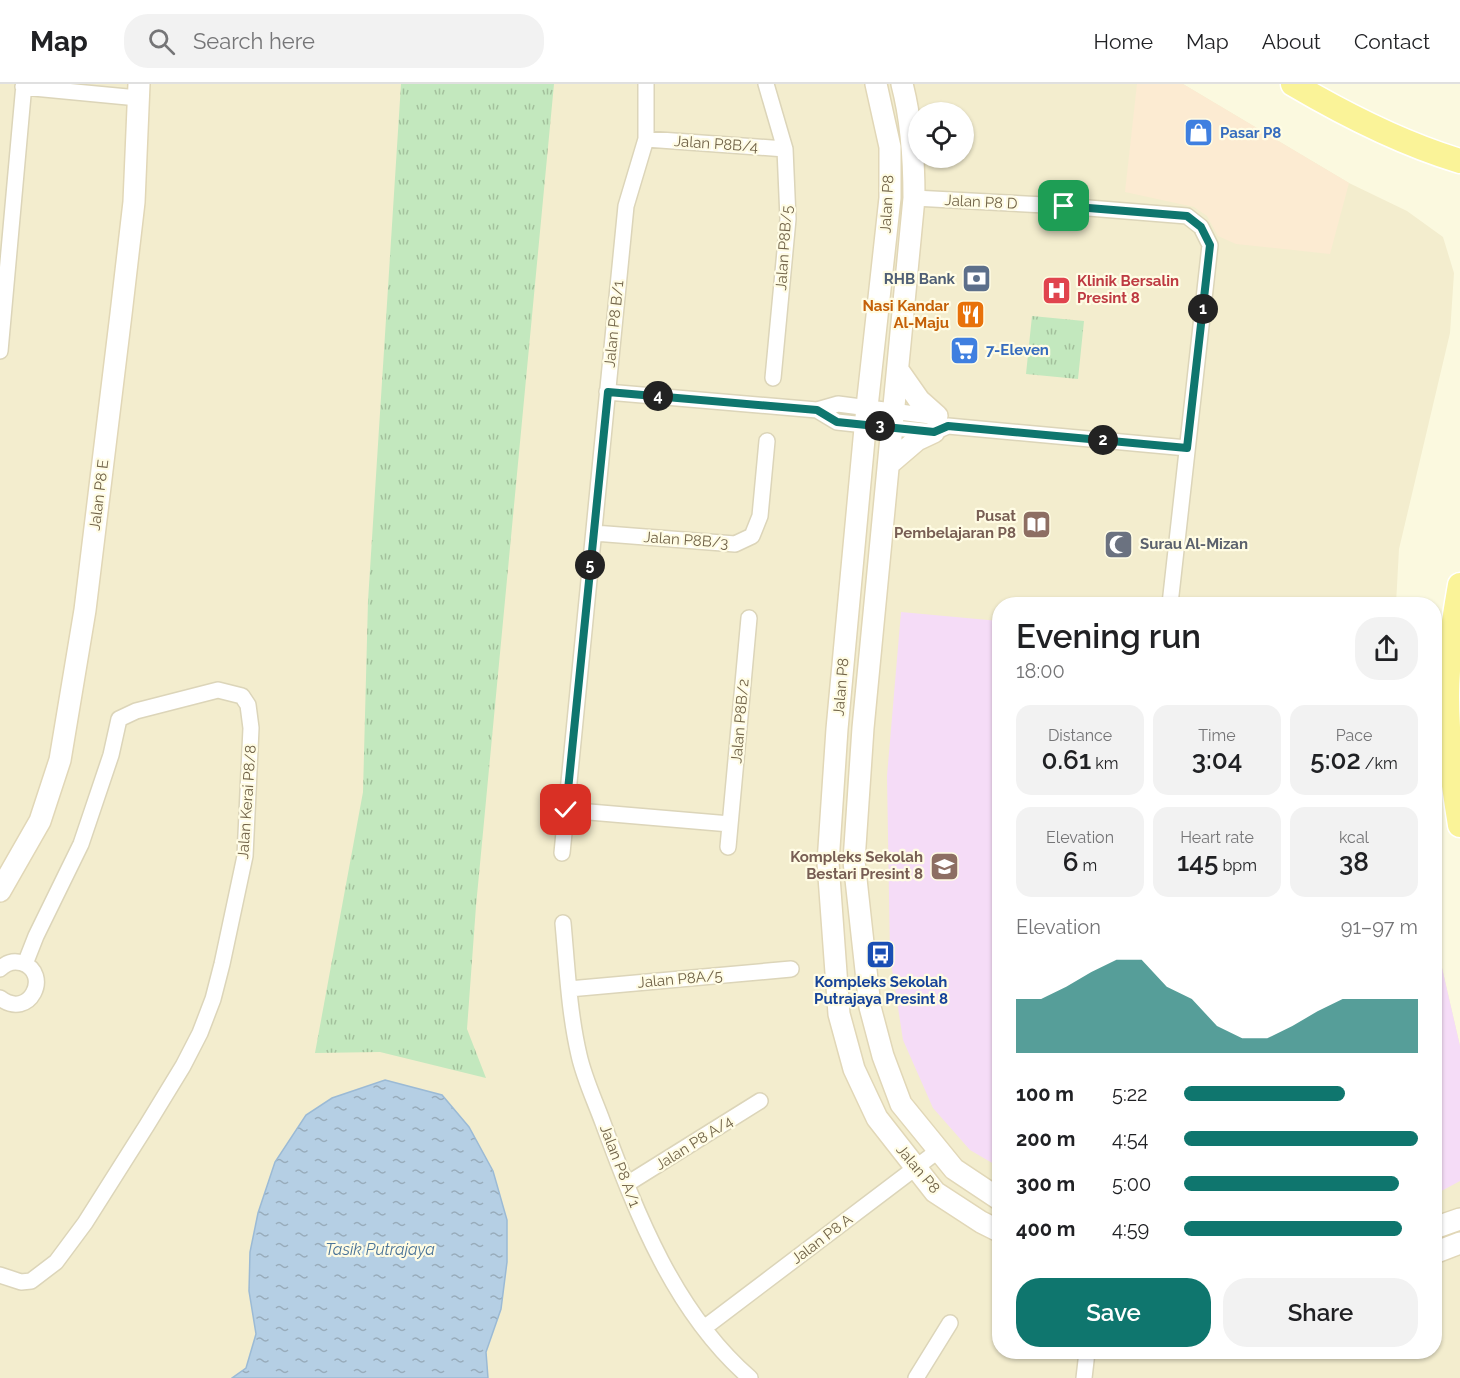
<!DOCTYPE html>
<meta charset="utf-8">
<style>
:root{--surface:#fff;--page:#f2f2f2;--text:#202124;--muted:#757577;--line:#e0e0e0;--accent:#0f766e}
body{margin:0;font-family:Raleway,sans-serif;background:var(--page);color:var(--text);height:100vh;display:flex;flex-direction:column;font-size:22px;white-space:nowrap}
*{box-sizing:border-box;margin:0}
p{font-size:20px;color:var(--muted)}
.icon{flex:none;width:33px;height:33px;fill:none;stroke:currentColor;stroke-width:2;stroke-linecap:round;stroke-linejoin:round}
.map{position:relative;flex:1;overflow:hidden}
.details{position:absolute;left:992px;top:513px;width:450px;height:762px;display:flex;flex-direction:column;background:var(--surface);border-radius:24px;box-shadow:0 2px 4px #0004}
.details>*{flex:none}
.tools{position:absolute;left:908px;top:18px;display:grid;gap:12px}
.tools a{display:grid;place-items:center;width:66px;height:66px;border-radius:50%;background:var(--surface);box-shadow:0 2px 4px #0004;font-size:30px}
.pin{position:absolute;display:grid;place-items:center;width:51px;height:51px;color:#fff;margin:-26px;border-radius:12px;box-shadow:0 3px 9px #0006}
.km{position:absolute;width:30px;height:30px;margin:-15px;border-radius:50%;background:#222;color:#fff;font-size:16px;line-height:30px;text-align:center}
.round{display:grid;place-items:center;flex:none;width:63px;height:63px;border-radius:24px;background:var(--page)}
.head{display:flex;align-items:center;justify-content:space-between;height:102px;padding:0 24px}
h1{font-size:33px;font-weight:600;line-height:45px}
.figures{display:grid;grid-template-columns:repeat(3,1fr);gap:9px;height:102px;padding:6px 24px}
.figures div{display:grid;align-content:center;border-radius:15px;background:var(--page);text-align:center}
.figures b{font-size:26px;font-weight:600}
.figures small{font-size:16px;font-weight:400}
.figures p{font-size:16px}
.chart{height:168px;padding:12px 24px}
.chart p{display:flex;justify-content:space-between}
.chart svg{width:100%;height:108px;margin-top:6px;fill:var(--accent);opacity:.7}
.button{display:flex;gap:12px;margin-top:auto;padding:12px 24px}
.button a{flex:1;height:69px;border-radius:24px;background:var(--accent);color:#fff;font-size:24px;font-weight:600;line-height:69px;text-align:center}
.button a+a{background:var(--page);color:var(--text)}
ul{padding:0 24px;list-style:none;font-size:20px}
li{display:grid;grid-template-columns:96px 72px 1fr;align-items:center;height:45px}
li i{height:15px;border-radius:8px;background:var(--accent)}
header{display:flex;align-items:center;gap:36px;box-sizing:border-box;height:84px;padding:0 30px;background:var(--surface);border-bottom:2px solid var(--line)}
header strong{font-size:28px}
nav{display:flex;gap:33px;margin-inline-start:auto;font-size:21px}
.search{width:420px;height:54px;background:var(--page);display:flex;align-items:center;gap:15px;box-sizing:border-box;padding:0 21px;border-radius:24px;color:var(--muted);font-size:22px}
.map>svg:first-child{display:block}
.residential{fill:#f3edce;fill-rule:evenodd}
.commercial{fill:#fcebd2}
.education{fill:#f5dcf7}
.grass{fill:url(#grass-tufts)}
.water{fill:url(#water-ripples);stroke:#9bbad5;stroke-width:1.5}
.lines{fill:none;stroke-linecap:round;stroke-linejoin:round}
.street-casing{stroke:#dcd5b9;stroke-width:18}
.secondary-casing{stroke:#e1d7b7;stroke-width:24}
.primary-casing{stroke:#fff;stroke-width:27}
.street{stroke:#fff;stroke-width:15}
.secondary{stroke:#fff;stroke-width:21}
.primary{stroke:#faf398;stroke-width:24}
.route-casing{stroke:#fff;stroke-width:12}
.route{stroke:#0f766e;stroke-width:8}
.labels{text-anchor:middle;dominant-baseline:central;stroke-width:4.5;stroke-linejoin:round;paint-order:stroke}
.shop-label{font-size:15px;font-weight:bold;fill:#366cbe;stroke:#fffce4;text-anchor:start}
.street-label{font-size:15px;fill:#716348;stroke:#fffce4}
.service-label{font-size:15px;font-weight:bold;fill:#4e5e75;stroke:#fffce4;text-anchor:end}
.health-label{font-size:15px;font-weight:bold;fill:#be3a42;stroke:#fffce4;text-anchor:start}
.food-label{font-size:15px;font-weight:bold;fill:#c56008;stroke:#fffce4;text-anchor:end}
.education-label{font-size:15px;font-weight:bold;fill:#785e54;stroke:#fffce4;text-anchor:end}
.worship-label{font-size:15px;font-weight:bold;fill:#5b616d;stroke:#fffce4;text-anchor:start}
.transit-label{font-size:15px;font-weight:bold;fill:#164399;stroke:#fffce4}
.water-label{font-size:16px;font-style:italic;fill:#4b7498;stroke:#fffce4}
</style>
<header>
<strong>Map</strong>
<div class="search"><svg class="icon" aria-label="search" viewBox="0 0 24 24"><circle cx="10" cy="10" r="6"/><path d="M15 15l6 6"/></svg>Search here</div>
<nav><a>Home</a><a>Map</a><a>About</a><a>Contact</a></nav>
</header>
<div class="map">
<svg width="1460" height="1294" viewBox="0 0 1460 1294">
<defs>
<pattern id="grass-tufts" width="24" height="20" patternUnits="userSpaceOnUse" patternTransform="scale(1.5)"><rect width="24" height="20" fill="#c3e8be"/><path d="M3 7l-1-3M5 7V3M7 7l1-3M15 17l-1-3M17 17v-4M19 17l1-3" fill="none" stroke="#a3c09c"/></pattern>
<pattern id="water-ripples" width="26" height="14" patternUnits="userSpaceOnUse" patternTransform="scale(1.5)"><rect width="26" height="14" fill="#b5cfe4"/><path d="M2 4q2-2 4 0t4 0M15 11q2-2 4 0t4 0" fill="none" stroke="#98acbb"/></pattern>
</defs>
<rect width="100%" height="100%" fill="#fbf9df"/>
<!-- residential -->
<path class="residential" d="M0,0H1183L1349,99L1407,127L1443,153L1454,189L1450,249L1399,465L1396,520H999V1268H1434V849L1460,962V1294H0ZM918,28H963V74H918Z"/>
<!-- commercial -->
<path class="commercial" d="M1137,0H1183L1349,99L1330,170L1236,160L1218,152L1207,132L1194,123L1125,108Z"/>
<!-- education -->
<path class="education" d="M901,528L999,537V1083L970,1066L933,1024L903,956L890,872L887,692Z
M1434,849L1460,962V1097L1434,1111Z"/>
<!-- grass -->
<path class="grass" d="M401,0H554L476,822L467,945L486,994L380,968L315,969L363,708L368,517Z
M1032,232L1084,237L1078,295L1026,290Z"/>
<!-- water -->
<path class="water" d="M385,996L442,1011L469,1043L493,1087L507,1136V1178L501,1225L486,1268L488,1294H232L246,1284L256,1250L249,1207L250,1168L258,1129L275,1078L306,1031L332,1014Z"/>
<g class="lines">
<defs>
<path id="street" d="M766,0L785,65L788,135L773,294
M23,3L138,14
M646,55L785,65
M914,114L1064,122L1187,132L1201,143L1210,161L1170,520
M0,267L24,0
M607,308L817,326L838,320L938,333
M817,326L837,338L865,341L934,348L948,342L1187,364
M594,449L735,460L752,452L760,432L767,357
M566,726L730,740
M728,763L749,534
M562,769L626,122L646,55V0
M563,839C567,882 569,928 579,971C584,994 595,1017 603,1039C637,1131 675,1229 750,1294
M0,885C6,879 13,876 22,879C52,889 30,937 0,914
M569,905L791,885
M627,1100L760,1017
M0,1191L21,1198L31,1197L56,1178L85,1139L147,1041L183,982L200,949L213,915L222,880L245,772L251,644L248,621L242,612L218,606L136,627L119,635L111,671L81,760L36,852L25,880
M704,1244L939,1066
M916,1294L950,1239
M1084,1294L1087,1268"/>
<path id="secondary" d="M876,0L890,63V114L867,323L837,645L828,779L839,930L854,985L877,1034L935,1108L981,1138L999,1147
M902,0C912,38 914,75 914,114L863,644L854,777L870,923L883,972L901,1020L954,1085L999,1115
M898,286L919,316L937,332
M889,380L917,356L934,348
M0,807L40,737L60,676L85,526L121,230L134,118L139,0
M1434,1144L1460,1135
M1434,1169L1460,1159"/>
<path id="primary" d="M1293,0C1344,30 1403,60 1460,77
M1460,501C1454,537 1447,575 1447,612C1447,656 1453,698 1460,741"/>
</defs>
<!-- street casing -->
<use href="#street" class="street-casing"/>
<!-- secondary casing -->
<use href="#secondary" class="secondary-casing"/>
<!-- primary casing -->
<use href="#primary" class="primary-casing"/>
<!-- street -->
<use href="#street" class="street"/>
<!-- secondary -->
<use href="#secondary" class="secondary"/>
<!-- primary -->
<use href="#primary" class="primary"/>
</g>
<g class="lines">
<defs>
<path id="route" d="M566,726L608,308L817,326L837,338L934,348L948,342L1187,364L1210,161L1201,143L1187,132L1064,122"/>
</defs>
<!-- route casing -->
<use href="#route" class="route-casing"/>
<!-- route -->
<use href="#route" class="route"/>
</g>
<!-- icons -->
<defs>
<symbol id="shop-square" viewBox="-11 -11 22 22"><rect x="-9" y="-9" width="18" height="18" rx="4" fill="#3f7fe0" stroke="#fffce4"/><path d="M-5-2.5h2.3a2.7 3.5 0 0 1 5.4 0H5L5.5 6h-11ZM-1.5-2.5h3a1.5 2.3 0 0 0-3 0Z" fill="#fff"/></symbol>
<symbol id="bank-square" viewBox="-11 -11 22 22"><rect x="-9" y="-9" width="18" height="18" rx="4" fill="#5c6f8a" stroke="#fffce4"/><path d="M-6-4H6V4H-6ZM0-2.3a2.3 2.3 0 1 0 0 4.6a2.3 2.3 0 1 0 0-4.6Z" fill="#fff"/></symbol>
<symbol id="hospital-square" viewBox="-11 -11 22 22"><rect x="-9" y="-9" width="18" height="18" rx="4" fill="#e0444e" stroke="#fffce4"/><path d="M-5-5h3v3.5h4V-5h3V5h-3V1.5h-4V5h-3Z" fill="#fff"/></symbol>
<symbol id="restaurant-square" viewBox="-11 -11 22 22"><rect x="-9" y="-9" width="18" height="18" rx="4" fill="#e8710a" stroke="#fffce4"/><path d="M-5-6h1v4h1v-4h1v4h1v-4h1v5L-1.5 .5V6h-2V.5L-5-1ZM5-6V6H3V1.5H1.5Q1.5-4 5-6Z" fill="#fff"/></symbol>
<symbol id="supermarket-square" viewBox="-11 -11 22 22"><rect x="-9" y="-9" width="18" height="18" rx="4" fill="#3f7fe0" stroke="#fffce4"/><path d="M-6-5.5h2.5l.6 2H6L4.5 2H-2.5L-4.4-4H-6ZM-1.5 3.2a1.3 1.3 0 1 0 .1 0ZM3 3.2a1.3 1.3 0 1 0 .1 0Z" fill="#fff"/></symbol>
<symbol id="library-square" viewBox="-11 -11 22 22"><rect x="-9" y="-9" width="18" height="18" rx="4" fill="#8d6e63" stroke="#fffce4"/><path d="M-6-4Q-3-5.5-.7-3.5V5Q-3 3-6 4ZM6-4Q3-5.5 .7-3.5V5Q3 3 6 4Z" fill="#fff"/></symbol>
<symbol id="mosque-square" viewBox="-11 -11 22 22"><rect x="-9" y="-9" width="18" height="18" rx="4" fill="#6b7280" stroke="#fffce4"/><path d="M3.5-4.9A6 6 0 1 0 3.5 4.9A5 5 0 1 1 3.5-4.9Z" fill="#fff"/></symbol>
<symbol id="school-square" viewBox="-11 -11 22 22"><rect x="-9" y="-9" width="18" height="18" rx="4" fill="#8d6e63" stroke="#fffce4"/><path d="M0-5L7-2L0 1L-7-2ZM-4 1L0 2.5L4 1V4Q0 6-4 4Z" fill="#fff"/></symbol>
<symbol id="bus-square" viewBox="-11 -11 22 22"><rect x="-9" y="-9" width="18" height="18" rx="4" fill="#1a4fb4" stroke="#fffce4"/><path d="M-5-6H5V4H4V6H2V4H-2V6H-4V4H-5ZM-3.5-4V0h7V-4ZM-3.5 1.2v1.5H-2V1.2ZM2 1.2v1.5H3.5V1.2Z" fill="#fff"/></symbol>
</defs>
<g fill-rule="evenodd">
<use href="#shop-square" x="1182" y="32" width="33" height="33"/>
<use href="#bank-square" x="960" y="178" width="33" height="33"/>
<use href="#hospital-square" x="1040" y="190" width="33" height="33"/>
<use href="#restaurant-square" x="954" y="214" width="33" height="33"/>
<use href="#supermarket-square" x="948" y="250" width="33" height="33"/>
<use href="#library-square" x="1020" y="424" width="33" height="33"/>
<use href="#mosque-square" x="1102" y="444" width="33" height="33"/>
<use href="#school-square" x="928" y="766" width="33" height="33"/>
<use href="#bus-square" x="864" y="854" width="33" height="33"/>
</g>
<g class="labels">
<!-- shop labels -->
<g class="shop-label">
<text x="1220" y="49">Pasar P8</text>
<text x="986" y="266">7-Eleven</text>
</g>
<!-- street labels -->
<g class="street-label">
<text transform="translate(716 60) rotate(4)">Jalan P8B/4</text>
<text transform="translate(981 118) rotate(3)">Jalan P8 D</text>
<text transform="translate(887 120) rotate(-87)">Jalan P8</text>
<text transform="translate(784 164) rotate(-86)">Jalan P8B/5</text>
<text transform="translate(614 240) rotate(-84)">Jalan P8 B/1</text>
<text transform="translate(99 411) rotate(-83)">Jalan P8 E</text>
<text transform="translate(686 456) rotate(4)">Jalan P8B/3</text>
<text transform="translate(841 603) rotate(-85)">Jalan P8</text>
<text transform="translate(740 637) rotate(-85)">Jalan P8B/2</text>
<text transform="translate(247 718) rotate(-86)">Jalan Kerai P8/8</text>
<text transform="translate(680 895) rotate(-5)">Jalan P8A/5</text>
<text transform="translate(694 1059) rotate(-32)">Jalan P8 A/4</text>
<text transform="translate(620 1082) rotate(69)">Jalan P8 A/1</text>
<text transform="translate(918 1085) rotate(50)">Jalan P8</text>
<text transform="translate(822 1155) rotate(-37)">Jalan P8 A</text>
</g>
<!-- service labels -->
<g class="service-label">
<text x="955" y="195">RHB Bank</text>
</g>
<!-- health labels -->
<g class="health-label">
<text x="1077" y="197">Klinik Bersalin<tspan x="1077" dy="17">Presint 8</tspan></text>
</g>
<!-- food labels -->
<g class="food-label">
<text x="949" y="222">Nasi Kandar<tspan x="949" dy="17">Al-Maju</tspan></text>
</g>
<!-- education labels -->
<g class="education-label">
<text x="1016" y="432">Pusat<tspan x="1016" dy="17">Pembelajaran P8</tspan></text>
<text x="923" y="773">Kompleks Sekolah<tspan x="923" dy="17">Bestari Presint 8</tspan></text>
</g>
<!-- worship labels -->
<g class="worship-label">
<text x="1140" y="460">Surau Al-Mizan</text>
</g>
<!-- transit labels -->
<g class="transit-label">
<text x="881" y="898">Kompleks Sekolah<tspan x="881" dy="17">Putrajaya Presint 8</tspan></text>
</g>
<!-- water labels -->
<g class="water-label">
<text x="380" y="1165">Tasik Putrajaya</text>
</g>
</g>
</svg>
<div class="tools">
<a><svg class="icon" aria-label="locate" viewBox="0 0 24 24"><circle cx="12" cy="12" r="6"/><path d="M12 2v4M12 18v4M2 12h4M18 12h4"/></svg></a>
</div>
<div class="pin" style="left:1064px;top:122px;background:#1e9e55"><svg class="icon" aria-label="arrive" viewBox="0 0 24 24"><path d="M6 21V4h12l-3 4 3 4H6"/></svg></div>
<div class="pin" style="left:566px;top:726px;background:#d93025"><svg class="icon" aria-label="check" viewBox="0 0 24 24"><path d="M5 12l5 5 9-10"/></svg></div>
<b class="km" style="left:1203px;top:225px">1</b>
<b class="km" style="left:1103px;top:356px">2</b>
<b class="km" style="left:880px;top:342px">3</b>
<b class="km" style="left:658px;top:312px">4</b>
<b class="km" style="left:590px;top:481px">5</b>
<section class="details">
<div class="head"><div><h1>Evening run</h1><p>18:00</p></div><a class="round"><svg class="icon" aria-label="share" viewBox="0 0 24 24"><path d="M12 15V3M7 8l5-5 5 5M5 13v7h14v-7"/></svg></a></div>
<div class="figures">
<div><p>Distance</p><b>0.61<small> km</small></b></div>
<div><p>Time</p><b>3:04</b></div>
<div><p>Pace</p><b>5:02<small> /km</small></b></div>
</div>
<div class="figures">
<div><p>Elevation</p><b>6<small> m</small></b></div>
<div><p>Heart rate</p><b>145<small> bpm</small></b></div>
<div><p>kcal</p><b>38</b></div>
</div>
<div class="chart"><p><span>Elevation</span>91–97 m</p>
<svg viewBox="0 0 160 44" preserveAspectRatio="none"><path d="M0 44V22L10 22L20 17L30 11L40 6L50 6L60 17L70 22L80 33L90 38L100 38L110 33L120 27L130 22L140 22L150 22L160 22V44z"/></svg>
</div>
<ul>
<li><b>100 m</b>5:22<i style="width:69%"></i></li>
<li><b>200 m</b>4:54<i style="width:100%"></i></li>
<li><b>300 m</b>5:00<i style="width:92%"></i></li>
<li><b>400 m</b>4:59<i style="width:93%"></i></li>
</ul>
<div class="button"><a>Save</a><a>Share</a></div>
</section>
</div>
